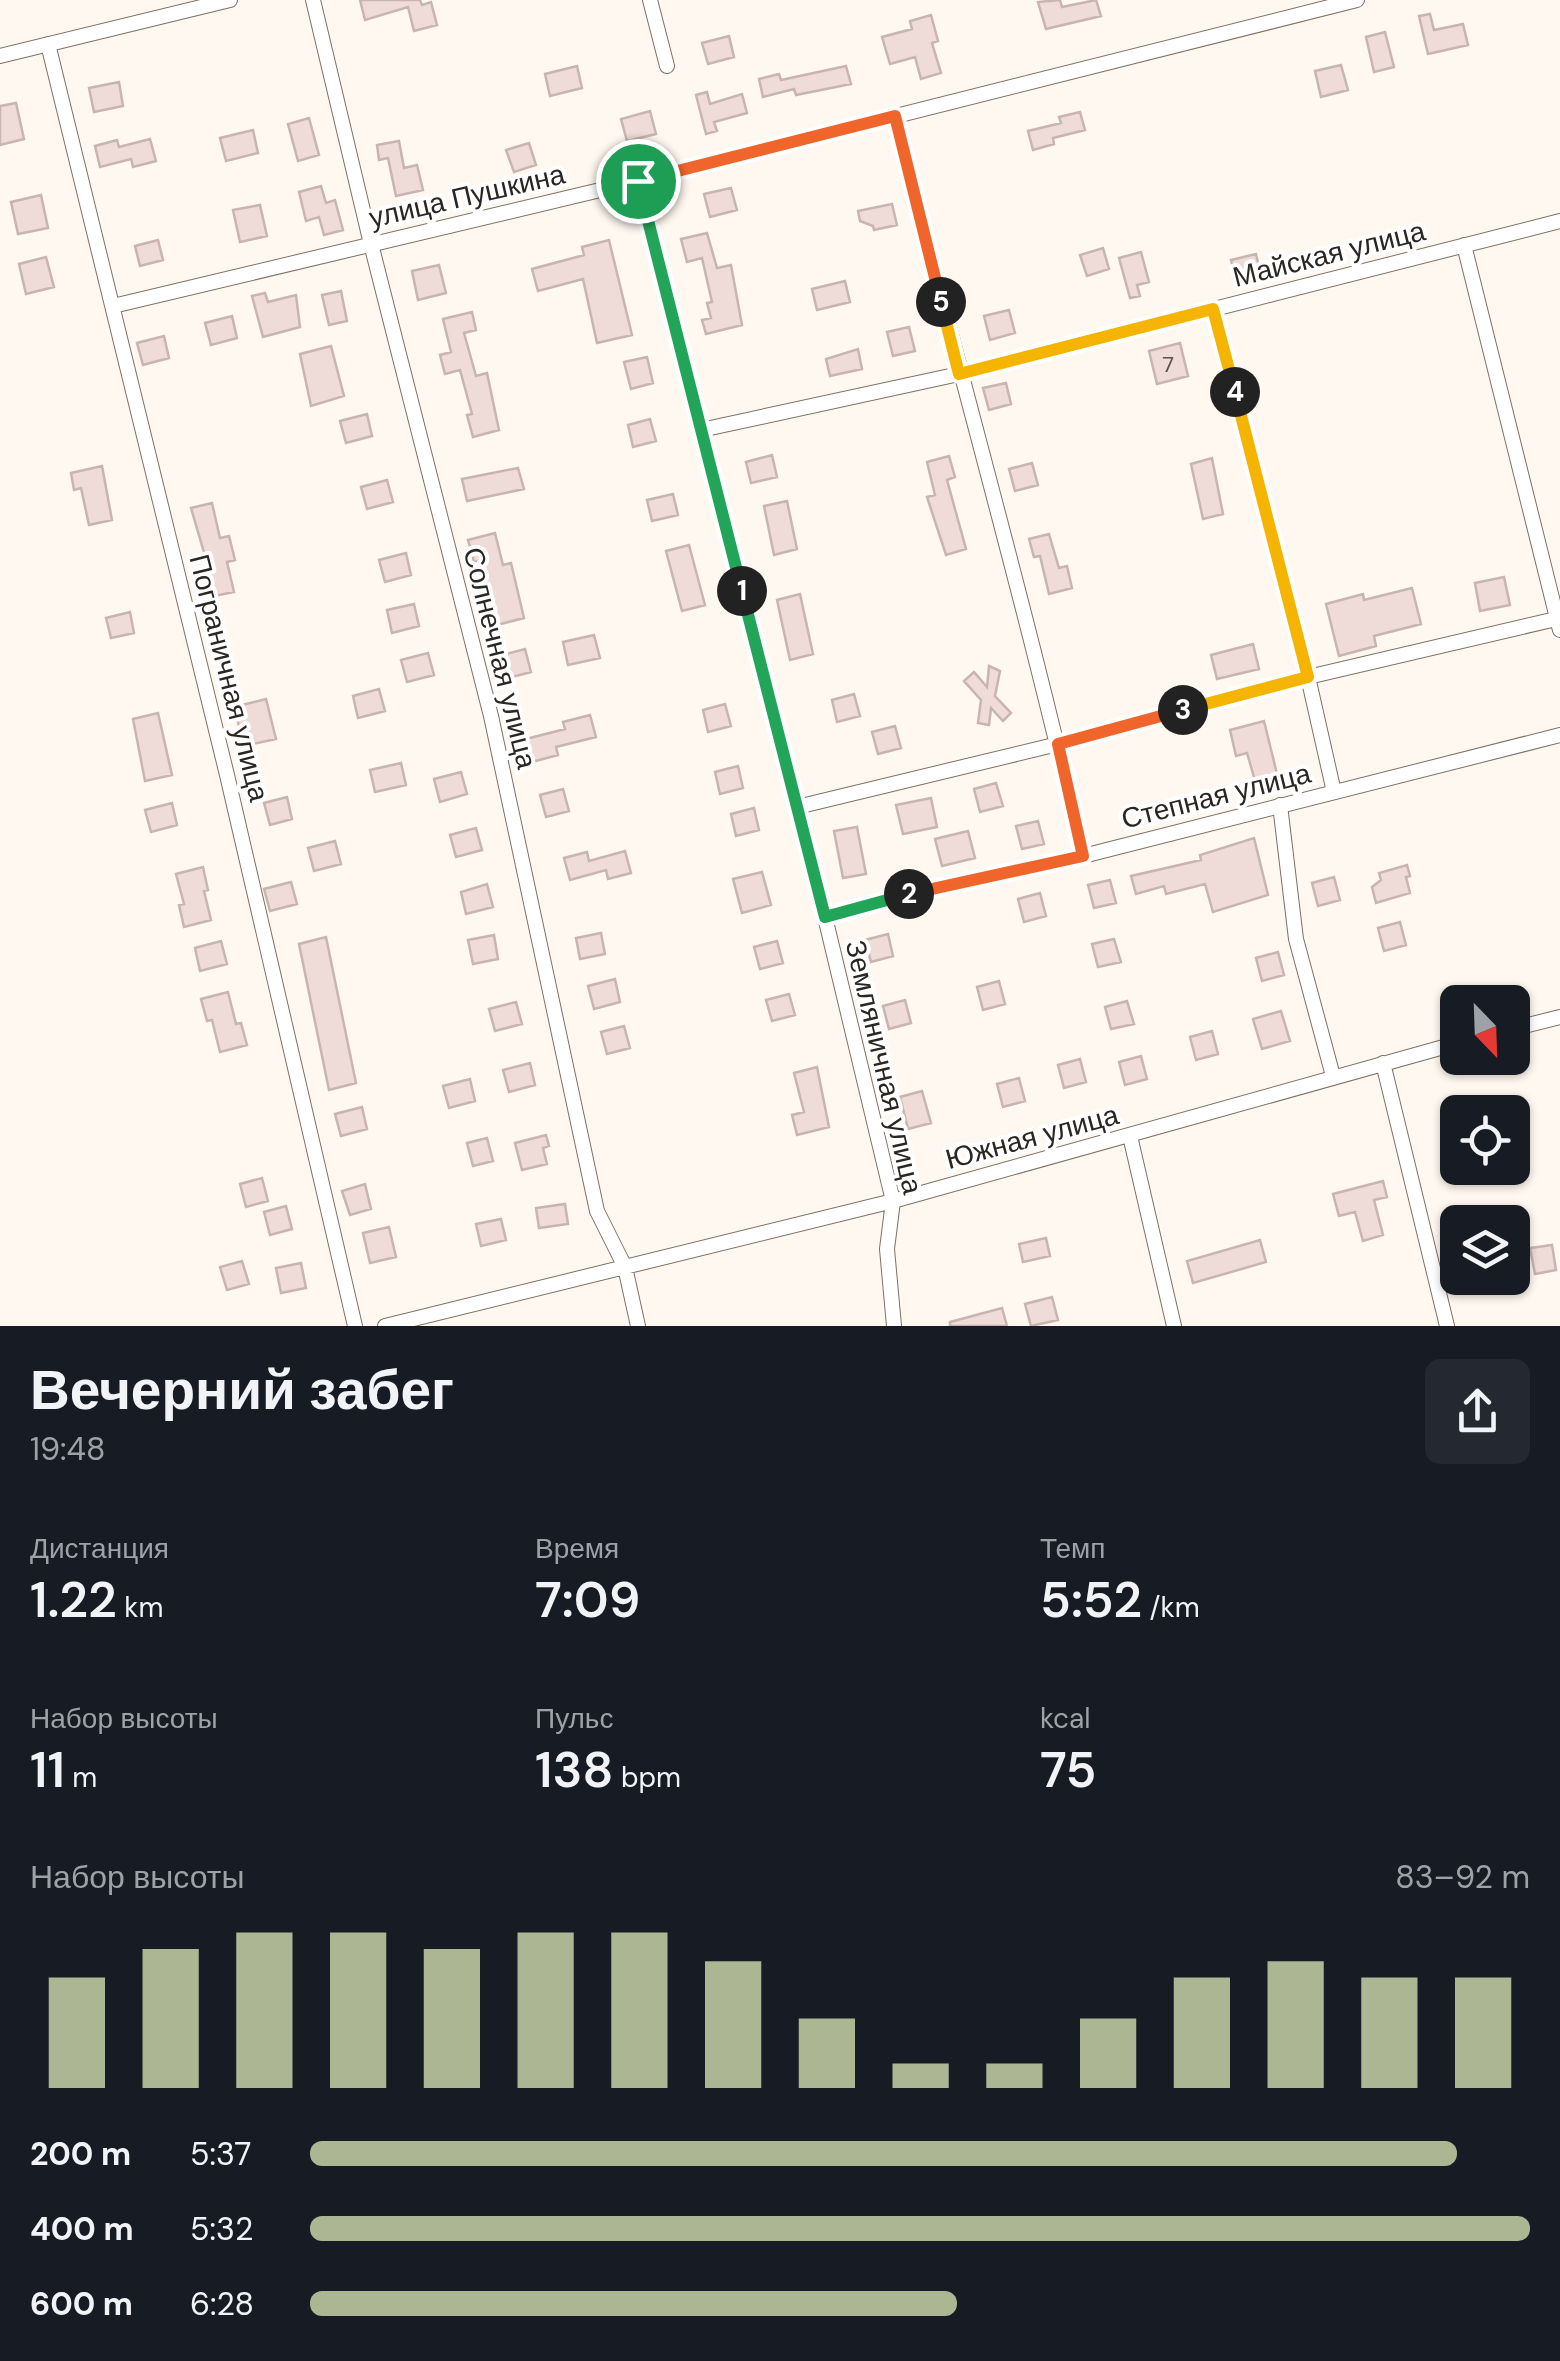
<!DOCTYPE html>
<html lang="ru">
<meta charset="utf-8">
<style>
:root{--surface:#171b24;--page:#242831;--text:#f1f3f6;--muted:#9ea1a6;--accent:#acb693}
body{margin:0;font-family:"DM Sans",sans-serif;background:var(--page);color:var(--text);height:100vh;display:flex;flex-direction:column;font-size:38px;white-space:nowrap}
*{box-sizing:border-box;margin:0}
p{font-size:32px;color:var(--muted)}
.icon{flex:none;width:55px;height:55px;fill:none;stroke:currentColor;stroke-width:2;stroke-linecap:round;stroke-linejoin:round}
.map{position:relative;height:1326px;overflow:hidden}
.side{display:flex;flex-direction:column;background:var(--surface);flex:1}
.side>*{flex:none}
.needle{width:65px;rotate:157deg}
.controls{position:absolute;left:1440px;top:985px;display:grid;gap:20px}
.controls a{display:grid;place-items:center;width:90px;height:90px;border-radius:15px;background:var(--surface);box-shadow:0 2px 8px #0004;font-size:50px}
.pin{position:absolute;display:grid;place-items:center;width:85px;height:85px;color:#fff;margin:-42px;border:5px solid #fff;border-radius:50%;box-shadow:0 2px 10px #0007}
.km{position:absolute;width:50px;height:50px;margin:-25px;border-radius:50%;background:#222;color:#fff;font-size:28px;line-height:50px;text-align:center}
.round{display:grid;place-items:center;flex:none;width:105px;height:105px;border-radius:15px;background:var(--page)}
.summary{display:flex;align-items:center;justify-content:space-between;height:170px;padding:0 30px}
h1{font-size:55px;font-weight:600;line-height:75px}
.metrics{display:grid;grid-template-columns:repeat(3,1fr);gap:15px;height:170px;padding:10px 30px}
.metrics div{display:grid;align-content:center}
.metrics b{font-size:50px;font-weight:600}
.metrics small{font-size:28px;font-weight:400}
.metrics p{font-size:28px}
.chart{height:280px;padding:20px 30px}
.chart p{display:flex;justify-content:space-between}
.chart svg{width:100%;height:180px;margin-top:10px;stroke:var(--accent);stroke-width:6}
ul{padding:0 30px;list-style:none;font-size:32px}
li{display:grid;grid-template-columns:160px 120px 1fr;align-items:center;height:75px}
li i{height:25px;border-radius:12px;background:var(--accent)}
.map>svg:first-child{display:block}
.building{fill:#efdbd8;stroke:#c8b5b2;stroke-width:2.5}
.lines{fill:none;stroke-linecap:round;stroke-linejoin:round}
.minor-casing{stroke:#7c7266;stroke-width:16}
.minor{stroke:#fff;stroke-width:14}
.split-1-casing{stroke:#fff;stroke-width:20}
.split-2-casing{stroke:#fff;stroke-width:20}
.split-3-casing{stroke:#fff;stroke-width:20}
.split-4-casing{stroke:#fff;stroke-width:20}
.split-5-casing{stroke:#fff;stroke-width:20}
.split-6-casing{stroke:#fff;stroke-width:20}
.split-1{stroke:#22a559;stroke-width:12}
.split-2{stroke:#22a559;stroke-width:12}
.split-3{stroke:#f0652b;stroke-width:12}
.split-4{stroke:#f5b400;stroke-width:12}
.split-5{stroke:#f5b400;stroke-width:12}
.split-6{stroke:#f0652b;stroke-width:12}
.labels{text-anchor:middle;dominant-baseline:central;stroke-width:8;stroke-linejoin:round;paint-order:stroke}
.number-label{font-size:22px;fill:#5b534f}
.street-label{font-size:28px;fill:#2a2621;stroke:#fff}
</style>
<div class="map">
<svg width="1560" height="1326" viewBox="0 0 1560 1326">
<rect width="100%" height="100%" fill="#fff8f0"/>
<!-- building -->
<path class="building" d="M360,0H420L422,5L431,2L437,25L414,31L408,7L365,20Z
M1060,0L1062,7L1096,0L1101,16L1046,29L1038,2Z
M1430,14L1434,30L1463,24L1468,45L1428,54L1419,16Z
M931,15L938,41L932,43L941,73L921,79L915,57L890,64L882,37L912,29L910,21Z
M1385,32L1394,67L1374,72L1366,37Z
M729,36L734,57L708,64L702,43Z
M1341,65L1348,90L1321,97L1315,71Z
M577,66L582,88L550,96L545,74Z
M846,66L851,84L796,95L794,89L763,97L759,79L779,74L781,80Z
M119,82L123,106L94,112L89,88Z
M707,92L710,104L742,94L747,113L714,122L717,131L706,134L696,95Z
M16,103L24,139L0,145V106Z
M650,111L656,134L627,141L621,119Z
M1080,112L1085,130L1053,138L1054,144L1033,150L1028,131L1061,123L1059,117Z
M309,118L319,155L298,161L288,124Z
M253,130L258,153L226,161L220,138Z
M150,139L156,161L133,167L131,159L100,167L95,146L117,140L119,147Z
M399,141L404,168L417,165L423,190L396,196L388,158L379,160L377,145Z
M529,143L536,165L514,172L506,150Z
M321,186L326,203L335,200L343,230L324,235L319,217L306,221L299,192Z
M731,188L737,210L710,217L704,194Z
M41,195L48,228L18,234L11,202Z
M892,204L897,225L874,230L873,226L860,221L858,211Z
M260,205L267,236L240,242L233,210Z
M707,233L717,268L731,265L742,325L706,334L702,320L711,318L707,303L712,302L702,258L687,262L681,239Z
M158,240L163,260L140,266L135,246Z
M609,240L632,335L597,343L583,279L538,291L532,269L584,255L582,247Z
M1103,248L1109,269L1087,276L1080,255Z
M1141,252L1149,282L1137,285L1140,296L1130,298L1119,258Z
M1256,254L1261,275L1236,281L1231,260Z
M46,257L54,287L26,294L19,264Z
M439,265L446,293L418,300L412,271Z
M845,281L850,302L817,310L812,289Z
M341,291L347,321L329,325L322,295Z
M265,293L268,302L296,295L300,327L263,337L252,296Z
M1009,310L1015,333L990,340L984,316Z
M472,312L476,330L464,333L476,376L487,373L499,430L473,437L467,415L472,414L460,370L445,374L440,355L451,352L443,319Z
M232,316L237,338L211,345L205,323Z
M909,327L915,351L893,356L887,332Z
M164,336L169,358L143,365L137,343Z
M1180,343L1188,376L1157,384L1149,351Z
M331,346L344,396L311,406L300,354Z
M858,349L862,369L830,376L826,359Z
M647,357L653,383L631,389L624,362Z
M1006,383L1011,404L989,410L983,388Z
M367,414L372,436L346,443L340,421Z
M650,419L656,441L633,447L628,425Z
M772,455L777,477L751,483L746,462Z
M949,456L955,477L947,480L966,549L946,555L927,497L935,495L927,462Z
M1212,458L1223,514L1203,519L1191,464Z
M1032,463L1038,485L1015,491L1009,469Z
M102,466L112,520L89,525L81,488L74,490L71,473Z
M518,468L524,489L467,501L462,479Z
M387,480L393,502L367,509L361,487Z
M673,494L678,515L652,521L647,500Z
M787,501L797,549L774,555L764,506Z
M212,503L220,538L229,536L235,560L227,562L234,592L209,597L204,575L210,573L191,508Z
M495,533L503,565L511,563L524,618L497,625L482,560L474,562L468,540Z
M1049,534L1059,568L1067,566L1072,588L1049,594L1040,556L1034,557L1029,539Z
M689,545L705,605L682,611L666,551Z
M406,553L411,575L385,582L379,560Z
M1504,577L1510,605L1480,611L1475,583Z
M1412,588L1421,624L1374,636L1376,646L1339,656L1326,604L1363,594L1364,600Z
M800,594L813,654L790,660L777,600Z
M414,604L419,626L392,633L387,610Z
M130,612L134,633L111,638L106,618Z
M594,635L600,658L568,665L563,642Z
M1253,644L1259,669L1217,679L1211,655Z
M525,649L531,672L504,679L499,656Z
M428,653L434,675L407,682L401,660Z
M989,666L1000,671L995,696L1011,713L1003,721L991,708L989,725L978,723L981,700L964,681L974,672L987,687Z
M379,689L385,711L358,718L353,696Z
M854,694L860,716L837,722L832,700Z
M266,699L276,739L244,746L234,707Z
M725,704L731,726L708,732L703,710Z
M158,713L172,775L145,781L133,719Z
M590,715L596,737L556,747L558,755L532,762L526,739L565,729L563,722Z
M1264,721L1278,778L1256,784L1247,753L1236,756L1230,730Z
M895,726L901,748L878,754L872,732Z
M401,763L406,785L375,792L370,770Z
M738,766L743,788L720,794L715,772Z
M461,772L467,794L440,802L434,779Z
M996,783L1003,806L980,812L974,789Z
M563,789L569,811L546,817L540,795Z
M287,797L292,819L270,825L264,803Z
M931,798L937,827L903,834L896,805Z
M172,803L177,825L151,832L145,810Z
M754,808L759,830L736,836L731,814Z
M1038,821L1044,844L1022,849L1016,826Z
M857,827L866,874L843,878L834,831Z
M476,828L482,850L456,857L450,835Z
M968,831L975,858L942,866L935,839Z
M1254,838L1268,895L1213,912L1205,884L1166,894L1164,886L1136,894L1131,876L1201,860L1200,855Z
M335,841L341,864L314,871L308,848Z
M625,851L631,873L608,879L606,870L570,880L564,858L587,852L589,861Z
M1407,865L1410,876L1406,877L1410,893L1376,903L1372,887L1381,880L1379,873Z
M203,867L208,890L204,891L211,920L184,927L179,905L184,904L176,874Z
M762,872L771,905L742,913L733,879Z
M1334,877L1340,900L1318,906L1312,883Z
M1110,880L1116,903L1094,908L1088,885Z
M291,882L297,904L270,911L264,889Z
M487,884L493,907L466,914L461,892Z
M1040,893L1046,916L1024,922L1018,899Z
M1400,922L1406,945L1384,951L1378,928Z
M601,933L605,954L580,959L576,938Z
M888,934L893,956L871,962L865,940Z
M494,935L498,959L473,964L468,940Z
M326,937L356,1083L329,1090L299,944Z
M1114,939L1121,962L1098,967L1092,944Z
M221,941L227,964L200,971L195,948Z
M777,941L783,963L760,969L754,947Z
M1278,952L1284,975L1262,981L1256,958Z
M615,979L620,1002L594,1009L588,986Z
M999,981L1005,1004L983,1010L977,987Z
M228,992L236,1024L241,1023L247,1045L220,1052L212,1020L207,1021L201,999Z
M789,994L795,1015L772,1021L766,1000Z
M905,1000L911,1023L889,1029L883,1006Z
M1127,1001L1134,1024L1111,1029L1105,1007Z
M516,1002L522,1024L495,1031L489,1009Z
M1281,1011L1290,1041L1262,1049L1253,1019Z
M624,1026L630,1048L607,1054L601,1032Z
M1212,1031L1218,1054L1196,1060L1190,1037Z
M1141,1056L1147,1079L1125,1085L1119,1062Z
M1080,1059L1086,1082L1064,1088L1058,1065Z
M530,1063L535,1085L509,1092L503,1070Z
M817,1067L829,1127L797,1135L792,1115L804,1112L794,1073Z
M1019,1078L1025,1101L1003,1107L997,1084Z
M470,1079L475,1101L449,1108L443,1086Z
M922,1091L931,1123L908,1129L900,1097Z
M362,1107L367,1129L341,1136L335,1114Z
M546,1135L549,1146L543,1148L547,1164L522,1170L515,1143Z
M487,1138L493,1161L473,1166L467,1143Z
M262,1178L268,1201L246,1207L240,1184Z
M1383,1181L1387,1197L1374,1200L1383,1235L1363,1241L1355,1212L1339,1216L1333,1194Z
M365,1184L371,1209L350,1215L342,1191Z
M565,1204L568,1224L539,1228L536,1208Z
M286,1206L292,1229L270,1235L264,1212Z
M501,1219L506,1240L481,1246L476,1224Z
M389,1227L396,1257L370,1263L363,1233Z
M1046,1238L1050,1256L1023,1262L1019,1244Z
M1260,1240L1266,1262L1193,1283L1187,1261Z
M1552,1245L1556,1270L1535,1274L1530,1248Z
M242,1261L249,1284L227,1290L220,1267Z
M301,1263L306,1288L281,1293L276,1268Z
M1052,1297L1058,1320L1031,1326L1025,1304Z
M1002,1308L1007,1326H950V1322Z"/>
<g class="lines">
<defs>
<path id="minor" d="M313,0L371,244L491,716L597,1211L625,1267L638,1326
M650,0L667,66
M48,44L227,775L355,1326
M0,56L230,0
M895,116C956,363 1027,608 1083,856
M638,181L825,917L893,1201L887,1249L894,1326
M1464,245L1560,630
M113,306L638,181L1357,0
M1213,309L1308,677L1334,792
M701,430L959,374L1560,221
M1280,805L1296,939L1333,1076
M797,807L1058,744L1308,677L1560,618
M825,917L923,890L1083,856L1560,735
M1512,1029L1560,1017
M1383,1063L1447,1326
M1130,1136L1174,1326
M385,1326L893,1201L1458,1043"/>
</defs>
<!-- minor casing -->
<use href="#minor" class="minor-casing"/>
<!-- minor -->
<use href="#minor" class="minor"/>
</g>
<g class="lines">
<defs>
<path id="split-1" d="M638,181L742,591"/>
<path id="split-2" d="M742,591L825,917L909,894"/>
<path id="split-3" d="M909,894L1083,856L1058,744L1183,710"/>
<path id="split-4" d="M1183,710L1308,677L1235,392"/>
<path id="split-5" d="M941,302L959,374L1213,309L1235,392"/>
<path id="split-6" d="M638,181L895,116L941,302"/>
</defs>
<!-- split-1 casing -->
<use href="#split-1" class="split-1-casing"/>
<!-- split-2 casing -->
<use href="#split-2" class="split-2-casing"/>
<!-- split-3 casing -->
<use href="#split-3" class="split-3-casing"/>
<!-- split-4 casing -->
<use href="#split-4" class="split-4-casing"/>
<!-- split-5 casing -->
<use href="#split-5" class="split-5-casing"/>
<!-- split-6 casing -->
<use href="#split-6" class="split-6-casing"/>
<!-- split-1 -->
<use href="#split-1" class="split-1"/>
<!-- split-2 -->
<use href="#split-2" class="split-2"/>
<!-- split-3 -->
<use href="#split-3" class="split-3"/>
<!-- split-4 -->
<use href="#split-4" class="split-4"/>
<!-- split-5 -->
<use href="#split-5" class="split-5"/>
<!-- split-6 -->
<use href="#split-6" class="split-6"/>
</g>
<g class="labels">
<!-- number labels -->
<g class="number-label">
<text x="1168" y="364">7</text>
</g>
<!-- street labels -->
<g class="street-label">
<text transform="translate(467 196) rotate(-13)">улица Пушкина</text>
<text transform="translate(1329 254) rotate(-14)">Майская улица</text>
<text transform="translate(500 658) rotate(76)">Солнечная улица</text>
<text transform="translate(229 678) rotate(76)">Пограничная улица</text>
<text transform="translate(1216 796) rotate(-14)">Степная улица</text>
<text transform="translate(884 1067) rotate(77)">Земляничная улица</text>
<text transform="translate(1032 1137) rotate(-15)">Южная улица</text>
</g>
</g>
</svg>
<div class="controls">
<a><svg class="needle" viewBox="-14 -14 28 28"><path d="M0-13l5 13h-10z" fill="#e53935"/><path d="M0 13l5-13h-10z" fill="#9ea1a6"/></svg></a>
<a><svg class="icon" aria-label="locate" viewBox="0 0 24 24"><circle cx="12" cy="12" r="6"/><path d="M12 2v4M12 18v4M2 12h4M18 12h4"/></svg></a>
<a><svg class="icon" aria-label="layers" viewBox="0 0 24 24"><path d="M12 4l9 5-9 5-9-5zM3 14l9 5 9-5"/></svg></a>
</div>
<div class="pin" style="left:638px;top:181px;background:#1e9e55"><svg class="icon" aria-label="arrive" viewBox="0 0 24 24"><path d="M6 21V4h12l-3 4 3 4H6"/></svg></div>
<b class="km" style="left:742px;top:591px">1</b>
<b class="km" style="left:909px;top:894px">2</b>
<b class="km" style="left:1183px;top:710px">3</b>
<b class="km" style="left:1235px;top:392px">4</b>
<b class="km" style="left:941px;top:302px">5</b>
</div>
<section class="side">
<div class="summary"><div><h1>Вечерний забег</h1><p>19:48</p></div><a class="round"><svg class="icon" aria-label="share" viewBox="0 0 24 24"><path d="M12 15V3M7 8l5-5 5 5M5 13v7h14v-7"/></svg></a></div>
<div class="metrics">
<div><p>Дистанция</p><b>1.22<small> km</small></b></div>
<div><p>Время</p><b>7:09</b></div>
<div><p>Темп</p><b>5:52<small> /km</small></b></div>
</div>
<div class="metrics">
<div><p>Набор высоты</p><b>11<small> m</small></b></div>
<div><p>Пульс</p><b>138<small> bpm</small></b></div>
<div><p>kcal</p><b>75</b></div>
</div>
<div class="chart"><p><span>Набор высоты</span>83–92 m</p>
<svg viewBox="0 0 160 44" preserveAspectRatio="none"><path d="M5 44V17M15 44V10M25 44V6M35 44V6M45 44V10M55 44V6M65 44V6M75 44V13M85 44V27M95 44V38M105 44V38M115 44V27M125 44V17M135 44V13M145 44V17M155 44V17"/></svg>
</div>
<ul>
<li><b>200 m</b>5:37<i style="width:94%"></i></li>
<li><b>400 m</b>5:32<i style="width:100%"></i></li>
<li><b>600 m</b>6:28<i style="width:53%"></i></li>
</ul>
</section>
